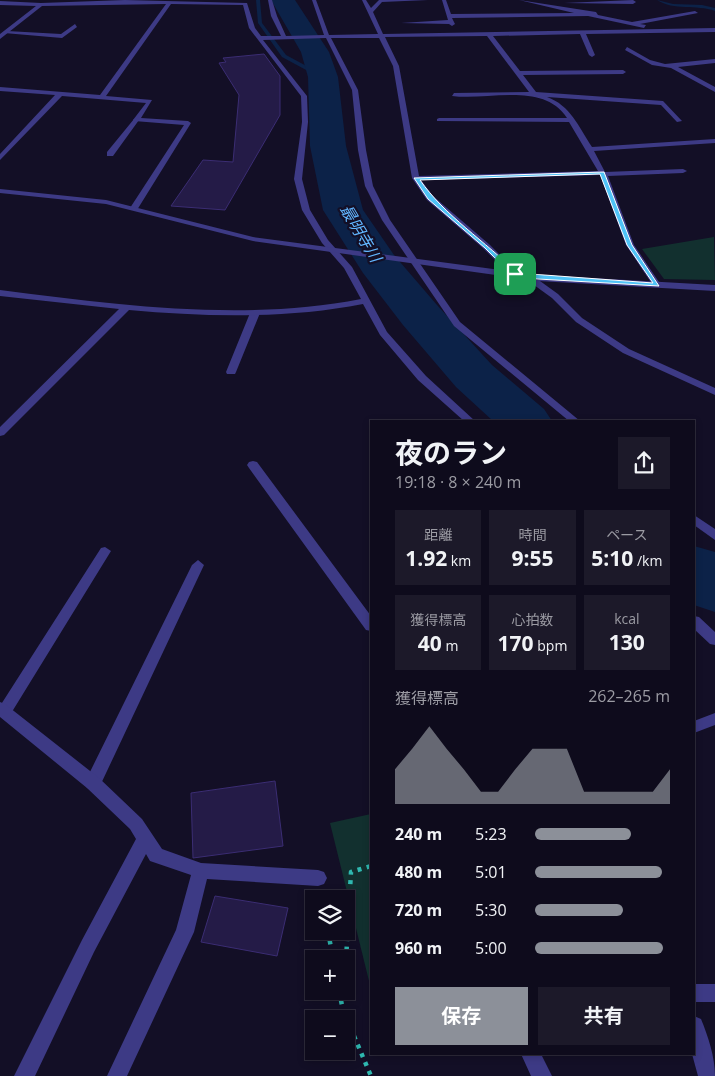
<!DOCTYPE html>
<html lang="ja">
<meta charset="utf-8">
<style>
:root{--surface:#0e0b1c;--page:#1c1929;--text:#f1f3f6;--muted:#9b9ba3;--line:#2e2b3b;--accent:#8c9099}
body{margin:0;font-family:"Open Sans","Noto Sans JP",sans-serif;background:var(--page);color:var(--text);height:100vh;display:flex;flex-direction:column;font-size:19px;white-space:nowrap}
*{box-sizing:border-box;margin:0}
p{font-size:16px;color:var(--muted)}
.icon{flex:none;width:28px;height:28px;fill:none;stroke:currentColor;stroke-width:2;stroke-linecap:round;stroke-linejoin:round}
.map{position:relative;flex:1;overflow:hidden}
.panel{position:absolute;left:370px;top:420px;width:325px;height:635px;display:flex;flex-direction:column;background:var(--surface);border-radius:0px;box-shadow:0 2px 8px #0003,0 0 0 1px var(--line)}
.panel>*{flex:none}
.fabs{position:absolute;left:305px;top:890px;display:grid;gap:10px}
.fabs a{display:grid;place-items:center;width:50px;height:50px;border-radius:0px;background:var(--surface);box-shadow:0 2px 8px #0003,0 0 0 1px var(--line);font-size:25px}
.pin{position:absolute;display:grid;place-items:center;width:42px;height:42px;color:#fff;margin:-21px;border-radius:10px;box-shadow:0 2px 8px #0006}
.round{display:grid;place-items:center;flex:none;width:52px;height:52px;border-radius:0px;background:var(--page)}
.overview{display:flex;align-items:center;justify-content:space-between;height:85px;padding:0 25px}
h1{font-size:28px;font-weight:700;line-height:38px}
.metrics{display:grid;grid-template-columns:repeat(3,1fr);gap:8px;height:85px;padding:5px 25px}
.metrics div{display:grid;align-content:center;border-radius:0px;background:var(--page);text-align:center}
.metrics b{font-size:21px;font-weight:700}
.metrics small{font-size:14px;font-weight:400}
.metrics p{font-size:14px}
.chart{height:140px;padding:10px 25px}
.chart p{display:flex;justify-content:space-between}
.chart svg{width:100%;height:90px;margin-top:5px;fill:var(--accent);opacity:.7}
.primary-button{display:flex;gap:10px;margin-top:auto;padding:10px 25px}
.primary-button a{flex:1;height:58px;border-radius:0px;background:var(--accent);color:#fff;font-size:20px;font-weight:700;line-height:58px;text-align:center}
.primary-button a+a{background:var(--page);color:var(--text)}
ul{padding:0 25px;list-style:none;font-size:16px}
li{display:grid;grid-template-columns:80px 60px 1fr;align-items:center;height:38px}
li i{height:12px;border-radius:6px;background:var(--accent)}
.map>svg:first-child{display:block}
.green{fill:#12302f}
.lines{fill:none;stroke-linecap:round;stroke-linejoin:round}
.stream{fill:#0c2248;fill-rule:evenodd}
.river{fill:#0c2248;fill-rule:evenodd}
.building{fill:#241b47;stroke:#3b2d73}
.path{stroke:#2fb8b0;stroke-width:4.5;stroke-dasharray:4 5.5;stroke-linecap:butt}
.service{fill:#3d3a85;fill-rule:evenodd}
.minor{fill:#3d3a85;fill-rule:evenodd}
.tertiary{fill:#3d3a85;fill-rule:evenodd}
.route{fill:#4fc3f7;stroke:#fff;fill-rule:evenodd}
.labels{text-anchor:middle;dominant-baseline:central;stroke-width:4.5;stroke-linejoin:round;paint-order:stroke}
.far-water-label{font-size:16px;font-style:italic;fill:#62b6ff;stroke:#130f26}
</style>
<div class="map">
<svg width="715" height="1076" viewBox="0 0 715 1076">
<rect width="100%" height="100%" fill="#130f26"/>
<!-- green -->
<path class="green" d="M714,237L715,280L664,279L642,249Z
M371,814V989L330,823Z"/>
<g class="lines">
<!-- stream -->
<path class="stream" d="M256,0H260L262,23L286,55L325,76V78H321L282,57L258,23Z
M657,0L673,4L702,5L715,8V11C696,4 674,11 657,0Z"/>
<!-- river -->
<path class="river" d="M271,0H295L329,52L338,77L346,146L363,210L394,255L437,305L492,365L544,409L552,421H493L456,387L403,325L363,273L323,210L310,146L308,77L301,52Z
M694,546L715,552V612L694,605Z"/>
</g>
<!-- building -->
<path class="building" d="M264,54L280,76V115L225,210L171,206L203,160L233,162L239,95L219,63L226,62L223,58Z
M275,781L283,846L193,858L191,793Z
M215,896L288,908L277,956L201,942Z"/>
<g class="lines">
<!-- path -->
<path class="path" d="M328,931L333,959
M346,960L351,872L371,866
M339,991L343,1010L371,1076"/>
<!-- service -->
<path class="service" d="M75,24L77,27L62,38L4,33L7,31L61,34Z
M134,119L139,120L113,156H107V152Z
M255,310L260,313L236,372L235,374H227L226,372L250,313Z
M105,547L111,551L10,715L5,717L0,715V706L101,548Z
M198,560L204,565L99,788L93,790L87,788L85,783L87,778L192,565Z"/>
<!-- minor -->
<path class="minor" d="M125,0L247,3L255,28L261,36H281L271,16L268,0H272L277,16L286,36L324,35L312,0H316L329,35L378,34L362,0H366L371,8L379,0H428L382,2L373,12L383,34L715,28V32L586,34L595,55L592,57L589,55L580,34L493,36L520,71L623,70L626,72L623,74L523,75L536,92L663,101L682,121L677,122L661,105L547,97C570,105 579,127 592,147L715,139V143L594,151L605,172L683,169L687,171L683,173L608,176L634,245L661,285L660,287H654L626,245L600,175L421,180L433,196L490,245L518,273L540,281L558,294L582,318L629,349L715,388V395L623,353L576,322L552,298L534,285L512,277L484,249L427,200L412,178L393,66L379,38H331L358,90L366,150L373,186L390,220L460,322L580,421H569L454,326L382,220L365,186L358,150L352,90L326,38L263,40L307,96L308,122L302,179L310,210L328,240L352,267L387,332L426,376L475,421H464L418,380L380,335L363,304C286,319 207,317 129,310L4,435L0,436V427L119,309L0,296V290C119,305 242,322 361,299L344,268L322,243L302,210L294,179L302,122L301,96L249,28L243,5L171,4L106,96L152,100L141,118L188,121L191,123L137,210L130,208L184,125L134,121L133,120L146,103L62,96L0,160V154L55,95L0,91V87L100,95L166,4L42,6L0,39V34L36,6L0,5V1L41,3ZM487,36L529,92L454,93L452,96C488,101 543,81 567,118H439L437,119V121L569,122L598,171L419,176L399,66L385,37Z
M442,0H446L451,14L574,13L519,0L596,12L598,15L632,22L695,11L698,13L640,24L646,25L644,28L588,16L452,18L455,24L452,26L449,24L401,23L448,20Z
M633,0L636,2L633,4L564,3Z
M627,47L650,60L665,64L715,59V63L678,67L715,87V92L671,68L652,65L625,50Z
M253,461L257,462L371,616V631L366,630L249,468L247,465L249,462Z
M694,515L715,529V540L694,525Z
M694,616L699,617L715,632V645L710,644L694,629Z
M0,702L5,704L99,778L142,819L162,849L201,863L318,870L324,872L327,878L324,884L318,886L207,879L194,932L127,1076H107L176,930L191,875L150,861L146,854L94,952L35,1076H14L82,940L136,839L130,829L87,788L0,717Z
M715,713V725L694,733V721Z
M694,984H715V1002H694Z
M694,1016L701,1019C708,1036 715,1057 715,1076H698L692,1054H694Z
M521,1054H541L552,1076H531Z"/>
<!-- tertiary -->
<path class="tertiary" d="M0,189L106,200L253,237L538,275L715,285V291L538,281L253,241L106,204L0,193Z"/>
</g>
<!-- route -->
<path class="route" d="M604,172L632,245L659,286L538,279L513,276L485,248L428,199L414,178ZM600,174L627,245L653,283L517,273C486,242 444,215 420,180Z"/>
<g class="labels">
<!-- far-water labels -->
<g class="far-water-label">
<text transform="translate(361 233) rotate(59)">最明寺川</text>
</g>
</g>
</svg>
<div class="fabs">
<a><svg class="icon" aria-label="layers" viewBox="0 0 24 24"><path d="M12 4l9 5-9 5-9-5zM3 14l9 5 9-5"/></svg></a>
<a>+</a>
<a>−</a>
</div>
<div class="pin" style="left:515px;top:274px;background:#1e9e55"><svg class="icon" aria-label="arrive" viewBox="0 0 24 24"><path d="M6 21V4h12l-3 4 3 4H6"/></svg></div>
<section class="panel">
<div class="overview"><div><h1>夜のラン</h1><p>19:18 · 8 × 240 m</p></div><a class="round"><svg class="icon" aria-label="share" viewBox="0 0 24 24"><path d="M12 15V3M7 8l5-5 5 5M5 13v7h14v-7"/></svg></a></div>
<div class="metrics">
<div><p>距離</p><b>1.92<small> km</small></b></div>
<div><p>時間</p><b>9:55</b></div>
<div><p>ペース</p><b>5:10<small> /km</small></b></div>
</div>
<div class="metrics">
<div><p>獲得標高</p><b>40<small> m</small></b></div>
<div><p>心拍数</p><b>170<small> bpm</small></b></div>
<div><p>kcal</p><b>130</b></div>
</div>
<div class="chart"><p><span>獲得標高</span>262–265 m</p>
<svg viewBox="0 0 160 44" preserveAspectRatio="none"><path d="M0 44V27L10 17L20 6L30 17L40 27L50 38L60 38L70 27L80 17L90 17L100 17L110 38L120 38L130 38L140 38L150 38L160 27V44z"/></svg>
</div>
<ul>
<li><b>240 m</b>5:23<i style="width:71%"></i></li>
<li><b>480 m</b>5:01<i style="width:94%"></i></li>
<li><b>720 m</b>5:30<i style="width:65%"></i></li>
<li><b>960 m</b>5:00<i style="width:95%"></i></li>
</ul>
<div class="primary-button"><a>保存</a><a>共有</a></div>
</section>
</div>
